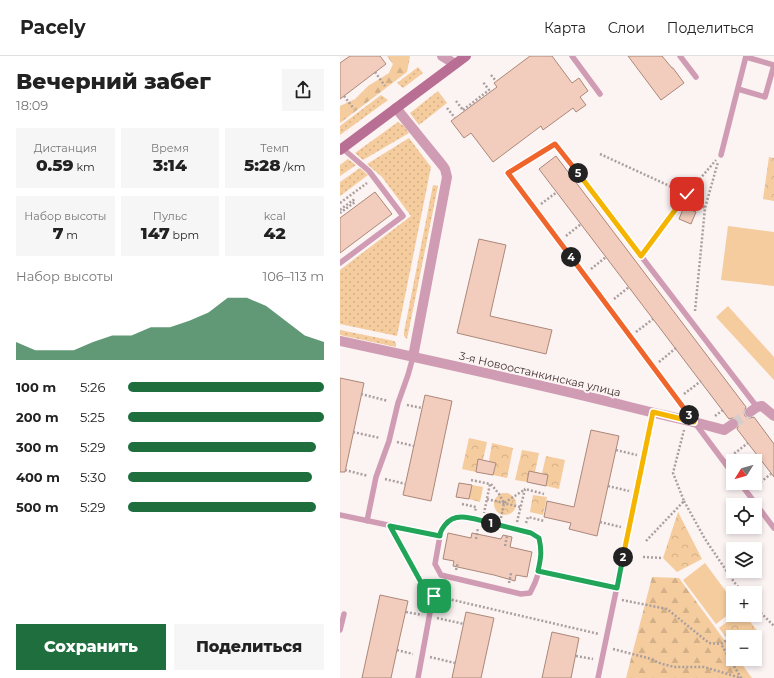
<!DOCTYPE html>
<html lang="ru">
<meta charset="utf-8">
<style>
:root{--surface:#fff;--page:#f6f6f6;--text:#222;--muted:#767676;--line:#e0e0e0;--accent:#1f6e3e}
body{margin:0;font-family:Montserrat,sans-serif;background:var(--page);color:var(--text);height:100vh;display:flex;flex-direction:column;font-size:15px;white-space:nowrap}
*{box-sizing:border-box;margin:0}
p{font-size:13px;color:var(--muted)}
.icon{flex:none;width:22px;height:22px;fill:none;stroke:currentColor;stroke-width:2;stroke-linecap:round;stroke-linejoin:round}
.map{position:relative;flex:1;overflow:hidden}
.sheet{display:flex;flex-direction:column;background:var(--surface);width:340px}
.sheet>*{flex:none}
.needle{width:26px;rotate:233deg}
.fabs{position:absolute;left:386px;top:398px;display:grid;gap:8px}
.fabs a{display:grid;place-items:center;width:36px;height:36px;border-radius:0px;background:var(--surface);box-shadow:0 2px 6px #0003;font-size:20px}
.pin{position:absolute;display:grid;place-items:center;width:34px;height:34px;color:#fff;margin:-17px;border-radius:8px;box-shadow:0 2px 6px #0006}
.km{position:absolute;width:20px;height:20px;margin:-10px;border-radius:50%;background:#222;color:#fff;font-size:11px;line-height:20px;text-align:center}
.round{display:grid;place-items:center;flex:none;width:42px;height:42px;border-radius:0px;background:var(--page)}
.headline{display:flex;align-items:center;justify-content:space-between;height:68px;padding:0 16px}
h1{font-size:22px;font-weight:800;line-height:30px}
.metrics{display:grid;grid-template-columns:repeat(3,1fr);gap:6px;height:68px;padding:4px 16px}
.metrics div{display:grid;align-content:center;border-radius:0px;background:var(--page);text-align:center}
.metrics b{font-size:17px;font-weight:800}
.metrics small{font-size:11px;font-weight:400}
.metrics p{font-size:11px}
.chart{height:112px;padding:8px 16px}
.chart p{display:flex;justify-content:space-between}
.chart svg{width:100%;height:72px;margin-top:4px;fill:var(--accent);opacity:.7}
.cta{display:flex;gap:8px;margin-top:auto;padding:8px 16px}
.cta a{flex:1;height:46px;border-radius:0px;background:var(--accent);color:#fff;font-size:16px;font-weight:800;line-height:46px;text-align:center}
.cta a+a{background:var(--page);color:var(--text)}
ul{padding:0 16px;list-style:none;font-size:13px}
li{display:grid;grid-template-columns:64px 48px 1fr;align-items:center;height:30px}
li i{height:10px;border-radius:5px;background:var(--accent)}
header{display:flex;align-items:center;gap:24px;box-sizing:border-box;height:56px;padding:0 20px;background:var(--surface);border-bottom:1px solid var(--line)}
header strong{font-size:19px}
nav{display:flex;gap:22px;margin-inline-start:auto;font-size:14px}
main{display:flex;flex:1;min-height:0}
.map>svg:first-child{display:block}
.grass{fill:url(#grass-dots)}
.forest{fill:url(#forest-firs)}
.park{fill:url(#park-crowns)}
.pitch{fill:#f5cc9d}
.building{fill:#f2ccbc;stroke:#ab8879}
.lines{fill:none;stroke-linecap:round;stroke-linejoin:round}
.street-tunnel{stroke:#d7cccc;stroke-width:10;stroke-dasharray:10 5;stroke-linecap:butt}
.path{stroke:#ab9e9e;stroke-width:2.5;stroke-dasharray:2 2;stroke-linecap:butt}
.lane{stroke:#d09cb4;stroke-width:5.5}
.street{stroke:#d09cb4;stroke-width:10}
.secondary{stroke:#b96f94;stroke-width:10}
.split-1-casing{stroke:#fff;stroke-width:8}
.split-2-casing{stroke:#fff;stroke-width:8}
.split-3-casing{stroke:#fff;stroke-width:8}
.split-4-casing{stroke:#fff;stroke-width:8}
.split-5-casing{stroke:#fff;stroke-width:8}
.split-6-casing{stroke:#fff;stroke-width:8}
.split-1{stroke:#22a559;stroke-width:5}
.split-2{stroke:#22a559;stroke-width:5}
.split-3{stroke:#f5b400;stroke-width:5}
.split-4{stroke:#f0652b;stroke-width:5}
.split-5{stroke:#f0652b;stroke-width:5}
.split-6{stroke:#f5b400;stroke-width:5}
.labels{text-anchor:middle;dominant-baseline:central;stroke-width:4;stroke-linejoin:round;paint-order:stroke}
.street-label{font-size:11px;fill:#423232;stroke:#fcf3f3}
</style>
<header>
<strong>Pacely</strong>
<nav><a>Карта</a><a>Слои</a><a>Поделиться</a></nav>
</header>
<main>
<section class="sheet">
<div class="headline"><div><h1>Вечерний забег</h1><p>18:09</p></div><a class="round"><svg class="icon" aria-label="share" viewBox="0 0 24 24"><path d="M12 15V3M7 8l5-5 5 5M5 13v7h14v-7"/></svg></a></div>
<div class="metrics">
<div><p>Дистанция</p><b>0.59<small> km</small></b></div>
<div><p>Время</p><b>3:14</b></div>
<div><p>Темп</p><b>5:28<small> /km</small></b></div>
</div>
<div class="metrics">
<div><p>Набор высоты</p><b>7<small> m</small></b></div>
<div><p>Пульс</p><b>147<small> bpm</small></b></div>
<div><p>kcal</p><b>42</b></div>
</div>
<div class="chart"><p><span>Набор высоты</span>106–113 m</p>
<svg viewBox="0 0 160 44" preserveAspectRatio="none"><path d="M0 44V33L10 38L20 38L30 38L40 33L50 29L60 29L70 24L80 24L90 20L100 15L110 6L120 6L130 11L140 20L150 29L160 33V44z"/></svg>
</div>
<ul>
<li><b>100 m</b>5:26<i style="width:100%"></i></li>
<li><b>200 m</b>5:25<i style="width:100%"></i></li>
<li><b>300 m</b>5:29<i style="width:96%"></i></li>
<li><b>400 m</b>5:30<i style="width:94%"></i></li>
<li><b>500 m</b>5:29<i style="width:96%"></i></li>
</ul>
<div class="cta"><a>Сохранить</a><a>Поделиться</a></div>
</section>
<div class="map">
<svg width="434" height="622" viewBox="0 0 434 622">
<defs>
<pattern id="grass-dots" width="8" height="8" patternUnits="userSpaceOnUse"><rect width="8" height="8" fill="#f5cc9d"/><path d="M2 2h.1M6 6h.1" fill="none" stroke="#d3b088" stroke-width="1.8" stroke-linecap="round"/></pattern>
<pattern id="forest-firs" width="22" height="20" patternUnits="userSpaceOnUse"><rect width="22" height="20" fill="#f5cc9d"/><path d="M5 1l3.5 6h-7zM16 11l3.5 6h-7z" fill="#d3b088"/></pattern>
<pattern id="park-crowns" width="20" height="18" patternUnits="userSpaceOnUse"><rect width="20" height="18" fill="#f5cc9d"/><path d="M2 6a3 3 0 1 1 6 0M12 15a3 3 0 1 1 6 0" fill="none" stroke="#d3b088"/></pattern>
</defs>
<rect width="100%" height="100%" fill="#fcf3f3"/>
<!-- grass -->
<path class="grass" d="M78,11L83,17L63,32L57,27Z
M98,35L107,47L79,69L70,57Z
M41,39L48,44L0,79V70Z
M58,66L64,70L69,77L23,104L15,97Z
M69,82L91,111L57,280L0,268V214L71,160L42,121L27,108Z
M8,103L16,109L0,120V109Z
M20,112L28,119L0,140V126Z
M93,129L98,130L67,283L64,280V276Z
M0,274L54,285L56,287V291L0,279Z"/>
<!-- forest -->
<path class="forest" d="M47,0H70L67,16L0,67V50L15,43L28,30L49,17L53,8Z
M312,521L339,522L393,596V603H398L412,622H286Z"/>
<!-- park -->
<path class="park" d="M429,101L434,102V145L423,143Z
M129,382L147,386L143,404L138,403L136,416L122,413Z
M152,387L173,392L167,422L153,419L156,407L149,405Z
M182,394L199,397L195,416L189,415L187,426L175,424Z
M206,400L225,404L219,433L206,430L208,419L202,417Z
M132,429L143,431L140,446L129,443Z
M154 448a11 11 0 1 1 22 0a11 11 0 1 1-22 0Z
M193,439L207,441L203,459L190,456Z
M338,456L362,503L337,516L323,502Z
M396,559H405L419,577L414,581H393V591L379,572Z"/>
<!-- pitch -->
<path class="pitch" d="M388,170L434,176V230L381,224Z
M388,250L434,301V324L376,261Z
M365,507L393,545V555L376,568L343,524Z"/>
<!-- building -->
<path class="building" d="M10,0H40L46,8L0,43V7Z
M190,0H212L232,27L239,22L248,35L240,41L246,49L236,56L233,52L203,74L201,70L153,106L131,77L124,82L111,65L157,31L154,27Z
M288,0H322L332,12H333L344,27L321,44Z
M216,100L406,351L404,356L405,360L410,362L414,361L434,388V421L397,373L399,368L398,364L393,362L389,363L199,113Z
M35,136L52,158L0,197V162Z
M344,151L356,156L351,168L339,163Z
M139,183L166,189L150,260L212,274L206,298L117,277Z
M0,322L24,327L5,416H0Z
M85,339L112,345L91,445L63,439Z
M251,374L279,380L257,480L229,473L231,467L204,461L207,445L234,451Z
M138,403L156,407L153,419L136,416Z
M189,415L208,419L206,430L187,426Z
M119,427L132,429L129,443L116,441Z
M108,477L131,482L132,477L161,483L163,479L172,481L170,491L192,496L187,521L176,519L175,525L154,519L113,510L114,505L103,503Z
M40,539L68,545L57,594L51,622H22Z
M126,556L154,562L141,622H112Z
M212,576L239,582L231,622H202Z"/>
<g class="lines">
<!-- street-tunnel -->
<path class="street-tunnel" d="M393,368L410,356"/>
<!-- path -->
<path class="path" d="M35,16L45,30
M151,19L156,25
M4,40L14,53
M116,45L123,54
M107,52L115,62
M123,54L149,34L143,26
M260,98L347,138L365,152
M0,147L27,127
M201,148L217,136
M0,154L13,144L15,146L0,157
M226,180L241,168
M306,193L347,138L376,104
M251,213L266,201
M274,243L289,231
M355,255L365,152L378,106
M296,276L313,263
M319,306L336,292
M21,338L48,345
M344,338L361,325
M67,349L82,352
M375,360L383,354
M13,376L40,382
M57,386L74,390
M276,394L297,399
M391,400L408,387
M5,414L28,420
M45,423L66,428
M131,424L150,428L144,457
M151,428L159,438L164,447
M268,430L289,435
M414,431L431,418
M147,443L180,451
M344,445L365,483L394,526L403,537
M122,448L136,451L135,456
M161,462L164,447L184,434
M177,466L185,433L204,438
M260,466L281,471
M186,467L188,461L204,465
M55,479L87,536
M136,483L138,472
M306,485L344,445L333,417L344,374
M165,490L167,480
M303,501L323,502
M116,514L118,506
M169,527L171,517
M100,541L259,578
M282,544L327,553L369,587L381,588L400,575
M415,551L434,570
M66,556L82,559
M97,562L124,568
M273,593L308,602L322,608L335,611H364L401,622L381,588
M57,594L73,598
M236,600L253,603
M90,601L115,607"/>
<!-- lane -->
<path class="lane" d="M232,0L260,38
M340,0L356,21
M398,33L425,41L434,9L406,1
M381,99L406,0
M0,207L63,160L29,115L2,92
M393,418L169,117L215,88L417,351
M400,427L434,472
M0,459L100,480
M120,460L191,477L199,482C200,485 201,488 201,491C203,506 197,524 190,537L181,538L101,519L95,508L101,474L108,464Z
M27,465L36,421L49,385L58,347L68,319L73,301
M198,515L277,532
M0,574L4,558
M78,622L93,540
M258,622L313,357"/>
<!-- street -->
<path class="street" d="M102,0L115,8
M56,52L103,110L105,113L107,121L73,301
M0,285C97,306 194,327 290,351C321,359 353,365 384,374L393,368
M410,356L417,351L422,350L434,360"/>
<!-- secondary -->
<path class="secondary" d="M0,94L126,0"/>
</g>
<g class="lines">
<defs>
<path id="split-1" d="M94,540L88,539L50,470L100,480C100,475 102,473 105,469C116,454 136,464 151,467"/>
<path id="split-2" d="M151,467L191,477L199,482C202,495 201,502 198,515L277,532L283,501"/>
<path id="split-3" d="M283,501L313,356L354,366L349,359"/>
<path id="split-4" d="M231,201L349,359"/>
<path id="split-5" d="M231,201L168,117L215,88L238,117"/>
<path id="split-6" d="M238,117L301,200L347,138"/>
</defs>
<!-- split-1 casing -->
<use href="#split-1" class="split-1-casing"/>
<!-- split-2 casing -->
<use href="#split-2" class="split-2-casing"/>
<!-- split-3 casing -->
<use href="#split-3" class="split-3-casing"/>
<!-- split-4 casing -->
<use href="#split-4" class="split-4-casing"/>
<!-- split-5 casing -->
<use href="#split-5" class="split-5-casing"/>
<!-- split-6 casing -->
<use href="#split-6" class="split-6-casing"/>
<!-- split-1 -->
<use href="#split-1" class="split-1"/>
<!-- split-2 -->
<use href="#split-2" class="split-2"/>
<!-- split-3 -->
<use href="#split-3" class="split-3"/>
<!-- split-4 -->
<use href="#split-4" class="split-4"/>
<!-- split-5 -->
<use href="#split-5" class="split-5"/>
<!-- split-6 -->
<use href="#split-6" class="split-6"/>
</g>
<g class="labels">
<!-- street labels -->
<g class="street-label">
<text transform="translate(200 318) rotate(13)">3-я Новоостанкинская улица</text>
</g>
</g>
</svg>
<div class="fabs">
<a><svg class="needle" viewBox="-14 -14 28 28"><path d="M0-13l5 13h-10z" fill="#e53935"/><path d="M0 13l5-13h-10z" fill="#767676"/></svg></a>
<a><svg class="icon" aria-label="locate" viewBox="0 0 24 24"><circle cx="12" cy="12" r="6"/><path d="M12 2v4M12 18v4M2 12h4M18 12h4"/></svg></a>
<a><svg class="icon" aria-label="layers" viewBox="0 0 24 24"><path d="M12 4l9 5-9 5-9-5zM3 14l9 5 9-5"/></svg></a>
<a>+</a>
<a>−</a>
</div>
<div class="pin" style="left:94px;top:540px;background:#1e9e55"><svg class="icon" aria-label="arrive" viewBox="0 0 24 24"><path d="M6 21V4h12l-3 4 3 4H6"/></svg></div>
<div class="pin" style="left:347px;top:138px;background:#d93025"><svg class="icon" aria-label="check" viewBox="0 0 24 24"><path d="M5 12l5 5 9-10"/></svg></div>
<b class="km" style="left:151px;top:467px">1</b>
<b class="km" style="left:283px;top:501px">2</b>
<b class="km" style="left:349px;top:359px">3</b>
<b class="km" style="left:231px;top:201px">4</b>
<b class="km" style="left:238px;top:117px">5</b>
</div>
</main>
